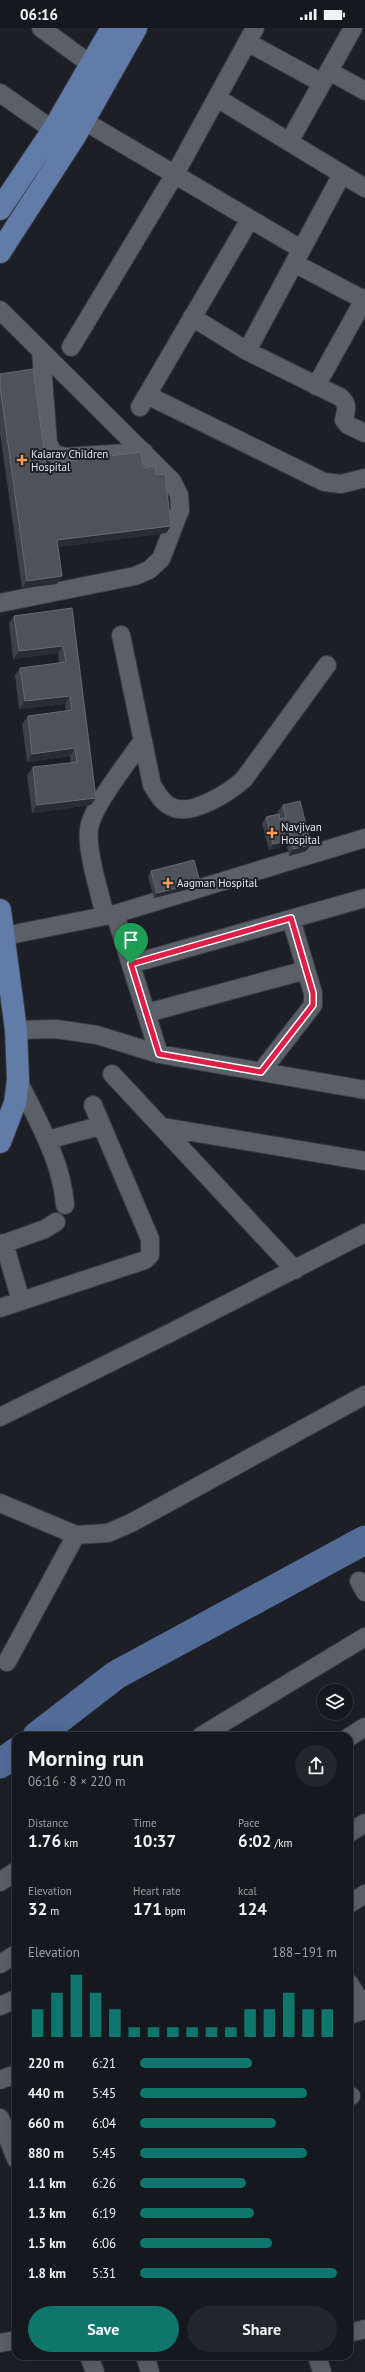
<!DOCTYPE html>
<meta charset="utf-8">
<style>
:root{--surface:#15181c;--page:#222529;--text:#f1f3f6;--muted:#9da0a3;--line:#34373b;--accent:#0f766e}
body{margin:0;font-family:"PT Sans",sans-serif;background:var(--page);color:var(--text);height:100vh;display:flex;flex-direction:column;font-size:15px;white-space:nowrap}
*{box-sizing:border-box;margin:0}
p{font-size:13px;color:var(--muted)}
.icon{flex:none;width:22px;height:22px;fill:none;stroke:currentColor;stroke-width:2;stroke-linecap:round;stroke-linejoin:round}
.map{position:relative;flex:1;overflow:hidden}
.panel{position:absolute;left:12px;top:1704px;width:341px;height:628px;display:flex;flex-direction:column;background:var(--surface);border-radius:12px;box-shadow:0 4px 16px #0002,0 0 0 1px var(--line)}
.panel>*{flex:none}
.buttons{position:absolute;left:317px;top:1656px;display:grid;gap:8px}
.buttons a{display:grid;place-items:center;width:36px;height:36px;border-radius:50%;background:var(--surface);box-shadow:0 4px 16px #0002,0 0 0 1px var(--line);font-size:20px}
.pin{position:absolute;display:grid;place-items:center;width:34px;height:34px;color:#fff;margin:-41px -17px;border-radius:50% 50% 50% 0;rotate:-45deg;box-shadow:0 0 4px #0007}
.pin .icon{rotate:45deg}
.round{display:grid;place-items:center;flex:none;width:42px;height:42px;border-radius:21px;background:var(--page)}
.overview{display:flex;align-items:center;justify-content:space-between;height:68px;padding:0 16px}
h1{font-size:22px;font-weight:700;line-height:30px}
.figures{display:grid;grid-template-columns:repeat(3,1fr);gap:6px;height:68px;padding:4px 16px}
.figures div{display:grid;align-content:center}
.figures b{font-size:17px;font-weight:700}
.figures small{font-size:11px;font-weight:400}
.figures p{font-size:11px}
.chart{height:112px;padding:8px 16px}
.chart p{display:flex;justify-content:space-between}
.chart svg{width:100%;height:72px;margin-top:4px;stroke:var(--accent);stroke-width:6}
.primary-button{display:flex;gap:8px;margin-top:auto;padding:8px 16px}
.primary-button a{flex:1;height:46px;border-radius:24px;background:var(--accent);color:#fff;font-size:16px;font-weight:700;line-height:46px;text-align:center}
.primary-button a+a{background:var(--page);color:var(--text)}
ul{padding:0 16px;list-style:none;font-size:13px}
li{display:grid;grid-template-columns:64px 48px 1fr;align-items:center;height:30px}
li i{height:10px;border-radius:5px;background:var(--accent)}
.status{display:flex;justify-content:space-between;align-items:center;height:28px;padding:0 20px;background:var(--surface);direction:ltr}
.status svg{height:11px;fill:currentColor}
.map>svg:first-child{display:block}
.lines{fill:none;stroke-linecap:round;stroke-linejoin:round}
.river{stroke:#536b97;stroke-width:29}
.minor-casing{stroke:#373a3f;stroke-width:20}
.major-casing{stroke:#373a3f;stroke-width:24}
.minor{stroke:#5b5f67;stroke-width:18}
.major{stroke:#627caa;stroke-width:22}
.wall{fill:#3d4147}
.shaded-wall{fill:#292d33}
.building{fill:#4f5359;stroke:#666a70}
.route-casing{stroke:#fff;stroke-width:8}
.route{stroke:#e11d48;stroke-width:5}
.poi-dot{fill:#ff9b5a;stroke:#1c2026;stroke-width:1.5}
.labels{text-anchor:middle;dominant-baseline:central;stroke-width:4;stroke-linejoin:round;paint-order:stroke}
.poi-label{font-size:11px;fill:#e3e6ea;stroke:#1c2026;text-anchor:start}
</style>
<div class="status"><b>06:16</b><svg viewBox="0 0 49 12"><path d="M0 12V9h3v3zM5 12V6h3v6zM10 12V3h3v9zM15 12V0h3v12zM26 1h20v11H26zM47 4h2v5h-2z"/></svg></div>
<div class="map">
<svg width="365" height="2344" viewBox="0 0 365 2344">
<rect width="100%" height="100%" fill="#1c2026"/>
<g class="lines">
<!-- river -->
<path class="river" d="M37,1708L116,1647L365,1512
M0,1736L16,1724"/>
<defs>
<path id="minor" d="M41,0L90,36
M247,14L322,55
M329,43L365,63
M0,65L53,102
M217,70L365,160
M84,93L301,221
M289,114L353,0
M294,235L364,272
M0,282L172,453L179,467L180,482L161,531L149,542L135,548L0,575
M192,289L247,323L340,369C349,376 346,382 344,392L348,397L365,405
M71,319L175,146L255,0
M41,323L48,415L53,425L64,429L144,424
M247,323L342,146
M316,358L365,270
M147,367L324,454L341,456L365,450
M140,379L250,191
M121,607L152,757C158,766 162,775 172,779C192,789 231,763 244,751L327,637
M115,886L159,1026
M105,888C100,865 86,823 89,801C92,778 129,733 143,712
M0,909L115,886L365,810
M131,936L365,870
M147,985L306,942
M16,1002L56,1001L97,1007L159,1026L365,1062
M261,1044L313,977V965L291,891
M112,1046L295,1242
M18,1052C37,1092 62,1133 65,1177
M162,1099L365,1133
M47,1112L100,1098
M4,1215L21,1273
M0,1217L45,1201L56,1194
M0,1280L145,1232L150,1227V1211L93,1077
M0,1389L172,1304L365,1205
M0,1475L76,1507L108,1505L131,1495L365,1367
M359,1553L365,1564
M7,1634L76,1507
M201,1708L365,1609
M349,1709L365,1699
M349,1805L365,1795
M0,1854L16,1843
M349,1876L365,1866
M0,1936L16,1926
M349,1955L365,1981
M0,1978L16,1971
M349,1987L365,1982
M0,2052L16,2046
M349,2068H351
M0,2090L16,2131
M349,2305L365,2301
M0,2315L16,2312
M89,2328L95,2344
M145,2328L150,2344
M317,2328L322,2344"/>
<path id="major" d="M0,181L53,102L112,0
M0,224L75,108L136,0
M0,882L16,1002L18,1052L15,1075L0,1114"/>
</defs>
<!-- minor casing -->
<use href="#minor" class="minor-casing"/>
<!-- major casing -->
<use href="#major" class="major-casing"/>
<!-- minor -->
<use href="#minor" class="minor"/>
<!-- major -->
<use href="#major" class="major"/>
</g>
<!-- wall -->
<path class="wall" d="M0,346L46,436L143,440L156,447L166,505L58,519L62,548L57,556L22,560L0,405Z
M72,580L91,777L32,785L27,747L33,739L71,735L70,728L27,734L22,696L28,688L66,683L65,676L19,681L15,647L20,640L59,635L58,625L13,631L9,595L14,588Z
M283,777L306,823L289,828L286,813L281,819L269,822L262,796L266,789L279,787L278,783Z
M151,843L197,859L154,870L148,848Z"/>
<!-- shaded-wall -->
<path class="shaded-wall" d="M171,498L166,505L51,520L57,512Z
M62,548L57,556L22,560L27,553Z
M63,618L58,625L13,631L19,623Z
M70,668L65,676L19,681L25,673Z
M75,720L70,728L27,734L32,726Z
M96,770L91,777L32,785L37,777Z
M287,796L283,802L282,797Z
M286,813L281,819L269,822L273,816Z
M311,817L306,823L289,828L293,821Z
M200,854L197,859L154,870L157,865Z"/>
<!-- building -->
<path class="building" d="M33,341L46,436L141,424L143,440L155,438L156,447L165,446L171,498L57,512L62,548L27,553L0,358V346Z
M72,580L96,770L37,777L33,739L77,734L75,720L32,726L28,688L72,682L70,668L25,673L20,640L66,634L63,618L19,623L14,588Z
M300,773L311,817L293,821L287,796L282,797L286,813L273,816L266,789L279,786L280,791L286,790L283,777Z
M194,832L200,854L157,865L151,843Z"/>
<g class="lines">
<defs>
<path id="route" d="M291,890L313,965V977L261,1044L159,1026L131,936Z"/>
</defs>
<!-- route casing -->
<use href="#route" class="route-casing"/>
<!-- route -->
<use href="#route" class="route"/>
</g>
<!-- markers -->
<g class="poi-dot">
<path d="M20 426h4v4h4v4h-4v4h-4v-4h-4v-4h4z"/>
<path d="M270 799h4v4h4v4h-4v4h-4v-4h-4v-4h4z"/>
<path d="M166 849h4v4h4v4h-4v4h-4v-4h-4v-4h4z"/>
</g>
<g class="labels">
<!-- poi labels -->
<g class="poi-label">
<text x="31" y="426">Kalarav Children<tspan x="31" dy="13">Hospital</tspan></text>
<text x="281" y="799">Navjivan<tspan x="281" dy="13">Hospital</tspan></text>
<text x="177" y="855">Aagman Hospital</text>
</g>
</g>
</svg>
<div class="buttons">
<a><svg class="icon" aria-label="layers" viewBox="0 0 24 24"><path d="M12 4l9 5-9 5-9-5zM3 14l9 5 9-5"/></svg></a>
</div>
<div class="pin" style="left:131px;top:936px;background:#1e9e55"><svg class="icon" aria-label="arrive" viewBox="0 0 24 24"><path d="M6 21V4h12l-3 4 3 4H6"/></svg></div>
<section class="panel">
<div class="overview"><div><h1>Morning run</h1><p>06:16 · 8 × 220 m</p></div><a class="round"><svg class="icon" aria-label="share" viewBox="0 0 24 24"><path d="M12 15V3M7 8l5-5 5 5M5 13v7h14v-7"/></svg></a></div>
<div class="figures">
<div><p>Distance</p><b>1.76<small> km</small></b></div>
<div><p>Time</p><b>10:37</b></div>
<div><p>Pace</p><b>6:02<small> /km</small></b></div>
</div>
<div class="figures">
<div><p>Elevation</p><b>32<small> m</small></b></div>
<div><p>Heart rate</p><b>171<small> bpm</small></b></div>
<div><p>kcal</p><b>124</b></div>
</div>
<div class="chart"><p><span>Elevation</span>188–191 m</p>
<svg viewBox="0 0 160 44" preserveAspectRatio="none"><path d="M5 44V27M15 44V17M25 44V6M35 44V17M45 44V27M55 44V38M65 44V38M75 44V38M85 44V38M95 44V38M105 44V38M115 44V27M125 44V27M135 44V17M145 44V27M155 44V27"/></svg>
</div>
<ul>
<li><b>220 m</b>6:21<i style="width:57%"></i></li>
<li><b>440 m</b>5:45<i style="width:85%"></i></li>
<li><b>660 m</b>6:04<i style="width:69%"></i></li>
<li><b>880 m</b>5:45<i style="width:85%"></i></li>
<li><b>1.1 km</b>6:26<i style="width:54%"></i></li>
<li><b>1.3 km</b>6:19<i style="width:58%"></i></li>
<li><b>1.5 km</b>6:06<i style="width:67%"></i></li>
<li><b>1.8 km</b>5:31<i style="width:100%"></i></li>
</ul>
<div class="primary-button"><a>Save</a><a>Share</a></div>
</section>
</div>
